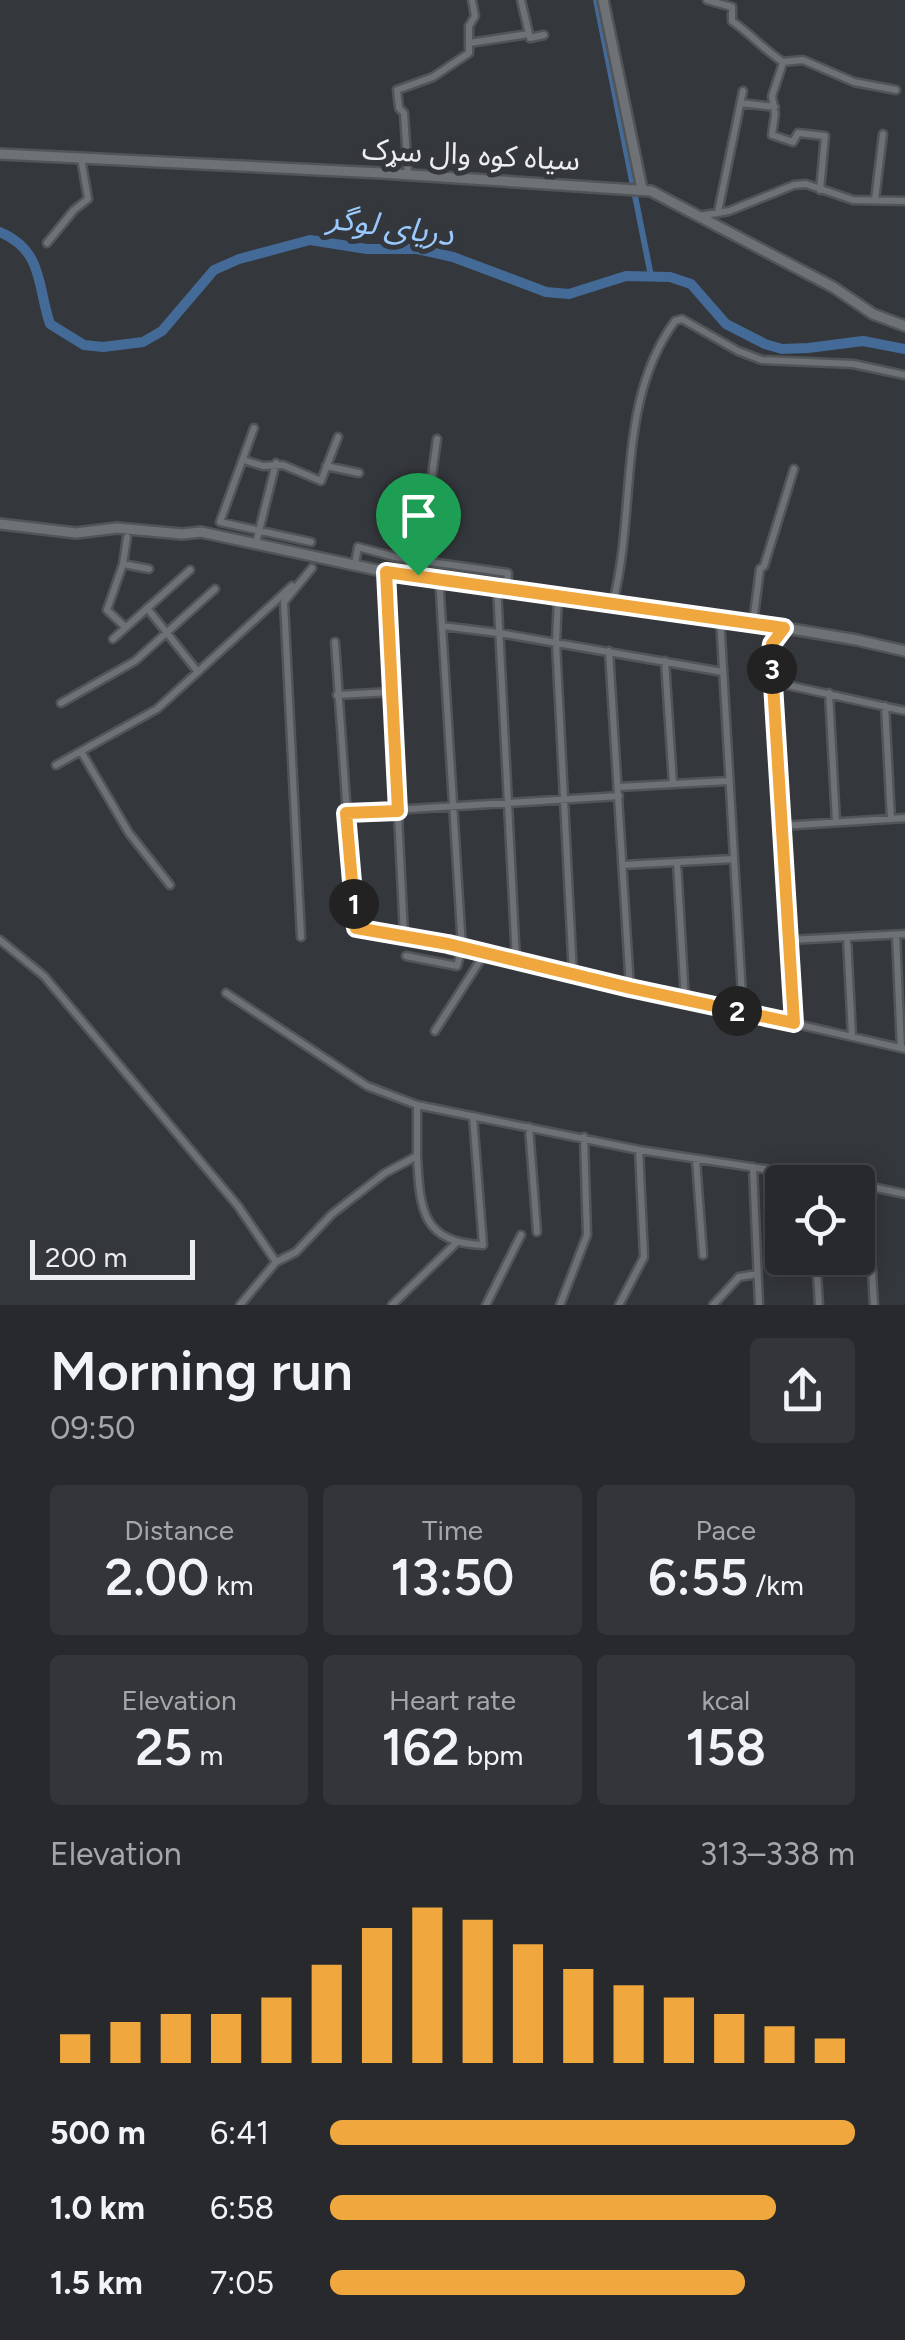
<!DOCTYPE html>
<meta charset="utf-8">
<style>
:root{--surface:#27292c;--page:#333538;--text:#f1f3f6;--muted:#a4a6a9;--line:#434548;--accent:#efa73e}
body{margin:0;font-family:Figtree,"Noto Sans Arabic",sans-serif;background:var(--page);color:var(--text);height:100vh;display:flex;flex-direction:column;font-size:38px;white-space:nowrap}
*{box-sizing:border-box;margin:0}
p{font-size:32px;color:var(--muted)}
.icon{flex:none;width:55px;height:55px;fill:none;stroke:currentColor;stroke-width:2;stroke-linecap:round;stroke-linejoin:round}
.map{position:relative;height:1305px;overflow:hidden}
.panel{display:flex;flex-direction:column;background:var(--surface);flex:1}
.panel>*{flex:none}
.buttons{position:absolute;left:765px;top:1165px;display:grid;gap:20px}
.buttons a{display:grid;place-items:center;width:110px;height:110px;border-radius:10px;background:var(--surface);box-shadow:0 5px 25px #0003,0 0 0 2px var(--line);font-size:50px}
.scale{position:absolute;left:30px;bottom:25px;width:165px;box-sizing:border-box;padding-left:10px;border:5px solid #ebedf0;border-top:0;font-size:28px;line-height:35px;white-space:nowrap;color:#ebedf0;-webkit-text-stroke:8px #34373b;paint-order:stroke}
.pin{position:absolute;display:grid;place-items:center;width:85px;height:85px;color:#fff;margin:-102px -42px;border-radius:50% 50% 50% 0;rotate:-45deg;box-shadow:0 0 10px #0007}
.pin .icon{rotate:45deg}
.km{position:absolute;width:50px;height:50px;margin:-25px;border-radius:50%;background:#222;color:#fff;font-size:28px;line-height:50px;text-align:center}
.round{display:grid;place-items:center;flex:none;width:105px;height:105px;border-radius:10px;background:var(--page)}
.overview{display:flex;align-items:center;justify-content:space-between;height:170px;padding:0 50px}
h1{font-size:55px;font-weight:600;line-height:75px}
.figures{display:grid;grid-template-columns:repeat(3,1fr);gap:15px;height:170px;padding:10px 50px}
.figures div{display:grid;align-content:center;border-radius:10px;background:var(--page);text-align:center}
.figures b{font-size:50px;font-weight:600}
.figures small{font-size:28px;font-weight:400}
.figures p{font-size:28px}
.chart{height:280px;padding:20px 50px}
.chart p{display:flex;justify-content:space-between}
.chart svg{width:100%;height:180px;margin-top:10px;stroke:var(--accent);stroke-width:6}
ul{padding:0 50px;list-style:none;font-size:32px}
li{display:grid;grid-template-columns:160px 120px 1fr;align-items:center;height:75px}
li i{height:25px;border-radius:12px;background:var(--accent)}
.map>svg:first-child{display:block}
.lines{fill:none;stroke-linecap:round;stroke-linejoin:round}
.canal{stroke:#446b97;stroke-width:6}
.river{stroke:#446b97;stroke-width:10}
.street-casing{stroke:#525558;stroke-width:11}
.secondary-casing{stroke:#525558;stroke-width:14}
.street{stroke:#6e7176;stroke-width:6}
.secondary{stroke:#6e7176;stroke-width:9}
.route-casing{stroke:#fff;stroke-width:20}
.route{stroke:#efa73e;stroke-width:12}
.labels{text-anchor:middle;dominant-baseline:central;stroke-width:10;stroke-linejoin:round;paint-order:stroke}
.street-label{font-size:30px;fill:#ebedf0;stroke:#34373b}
.water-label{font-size:32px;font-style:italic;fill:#9ac9fe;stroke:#34373b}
</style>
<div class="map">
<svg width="905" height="1305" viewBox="0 0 905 1305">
<rect width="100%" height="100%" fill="#34373b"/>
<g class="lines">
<!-- canal -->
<path class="canal" d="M596,0L651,276"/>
<!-- river -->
<path class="river" d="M0,232C44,251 37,286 50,324L84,345L103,347L143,342L162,331L214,270L239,259L310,240L367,249H417L453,257L546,292L569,294L626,276L670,277L691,284L726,324L765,344L782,349L808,348L863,341L905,349"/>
<defs>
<path id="street" d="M521,0L530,38L544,35
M707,0L732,7V21C751,34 764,50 783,62L803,60L854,82L896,90
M469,43L529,34
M783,63L772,96L775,114L772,135L793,142L798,133L825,136L820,190
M741,103L775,107
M408,175L404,113L399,108L397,90L433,77L469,53V26L475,16L472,0
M875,200L883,134
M718,212L743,91
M699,216L729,211L794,185L806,184L853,200L905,201
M47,243L74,210L88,199L81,158
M254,428L220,522L311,542
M244,460L263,466L283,465L321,481L338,437
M326,466L359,473
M256,543L276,463
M123,564L149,569
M355,564L358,547L395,557L508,573L507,587
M386,572L404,935
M418,575L437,439
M497,587L516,961
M558,596L556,643L573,975
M613,602C637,510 616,401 675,321L682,319L738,351L762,360L853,364L905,375
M147,608L198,672
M720,617L743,1012
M753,623L760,569L764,566L794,469
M442,626L499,633L723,672
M125,627L107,610L123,564L127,537
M784,628L772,643L771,652L794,1023
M113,639L190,570
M335,642L355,928L448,944L905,1049
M609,651L630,988
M665,661L673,784
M773,682L905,711
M829,693L836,822
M337,695L392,692
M61,703L135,661L215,589
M885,706L891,819
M82,753L129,833L170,885
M56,765L157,709L292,586
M619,787L728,781
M346,813L619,796
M781,826L905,818
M677,862L685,1001
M623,865L733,859
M896,935L901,1048
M301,937L284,602L312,568
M847,937L852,1036
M0,940L44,976L238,1206L276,1262
M789,940L905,934
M406,956L457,966L462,948L439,577
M226,993L367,1086L417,1105L639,1150L850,1182
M435,1031L485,953
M529,1127L537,1232
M417,1156V1105
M696,1160L703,1255
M753,1167L759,1305
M858,1184L905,1194
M867,1186L874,1305
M816,1258L819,1305
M240,1305L276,1262L296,1252L332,1214L385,1173L417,1156C420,1208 421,1243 483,1245L473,1116
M392,1305L455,1244
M486,1305L521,1235
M560,1305L587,1235L584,1137
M619,1305L644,1257L639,1150
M713,1305L739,1277L757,1274"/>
<path id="secondary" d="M603,0L642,189
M0,154L381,173L651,191L833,287L873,314L905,326
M0,524L76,533L117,528L182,534L201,532L386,572L720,617L857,640L905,651"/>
</defs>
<!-- street casing -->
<use href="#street" class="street-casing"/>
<!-- secondary casing -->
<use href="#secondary" class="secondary-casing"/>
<!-- street -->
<use href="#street" class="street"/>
<!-- secondary -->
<use href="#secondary" class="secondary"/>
</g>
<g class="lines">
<defs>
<path id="route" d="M386,572L784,628L772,644L771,652L794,1023L630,988L448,944L356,928L346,813L398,811Z"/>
</defs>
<!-- route casing -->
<use href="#route" class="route-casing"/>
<!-- route -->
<use href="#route" class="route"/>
</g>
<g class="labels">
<!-- street labels -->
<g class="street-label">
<text transform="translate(471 154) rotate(3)">سیاه کوه وال سړک</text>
</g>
<!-- water labels -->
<g class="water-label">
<text transform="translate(391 226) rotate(8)">دریای لوگر</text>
</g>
</g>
</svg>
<div class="buttons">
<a><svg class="icon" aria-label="locate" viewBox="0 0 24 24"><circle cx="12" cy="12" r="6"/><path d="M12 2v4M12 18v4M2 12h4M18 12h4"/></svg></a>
</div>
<div class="scale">200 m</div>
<div class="pin" style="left:418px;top:575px;background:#1e9e55"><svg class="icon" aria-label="arrive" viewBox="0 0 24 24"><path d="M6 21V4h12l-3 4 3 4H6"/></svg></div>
<b class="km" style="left:354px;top:904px">1</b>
<b class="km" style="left:737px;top:1011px">2</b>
<b class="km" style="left:772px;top:669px">3</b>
</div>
<section class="panel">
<div class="overview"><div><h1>Morning run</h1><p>09:50</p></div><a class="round"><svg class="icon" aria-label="share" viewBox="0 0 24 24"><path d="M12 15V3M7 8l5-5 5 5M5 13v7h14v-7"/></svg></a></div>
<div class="figures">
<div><p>Distance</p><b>2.00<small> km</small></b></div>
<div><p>Time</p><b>13:50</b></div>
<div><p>Pace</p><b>6:55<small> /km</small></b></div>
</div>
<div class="figures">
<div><p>Elevation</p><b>25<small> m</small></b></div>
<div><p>Heart rate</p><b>162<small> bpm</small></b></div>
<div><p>kcal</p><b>158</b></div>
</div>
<div class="chart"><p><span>Elevation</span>313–338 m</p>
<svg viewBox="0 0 160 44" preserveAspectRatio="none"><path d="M5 44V37M15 44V34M25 44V32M35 44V32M45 44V28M55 44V20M65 44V11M75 44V6M85 44V9M95 44V15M105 44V21M115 44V25M125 44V28M135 44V32M145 44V35M155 44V38"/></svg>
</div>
<ul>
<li><b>500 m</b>6:41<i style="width:100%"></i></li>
<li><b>1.0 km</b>6:58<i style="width:85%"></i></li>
<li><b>1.5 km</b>7:05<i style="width:79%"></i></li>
</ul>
</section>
